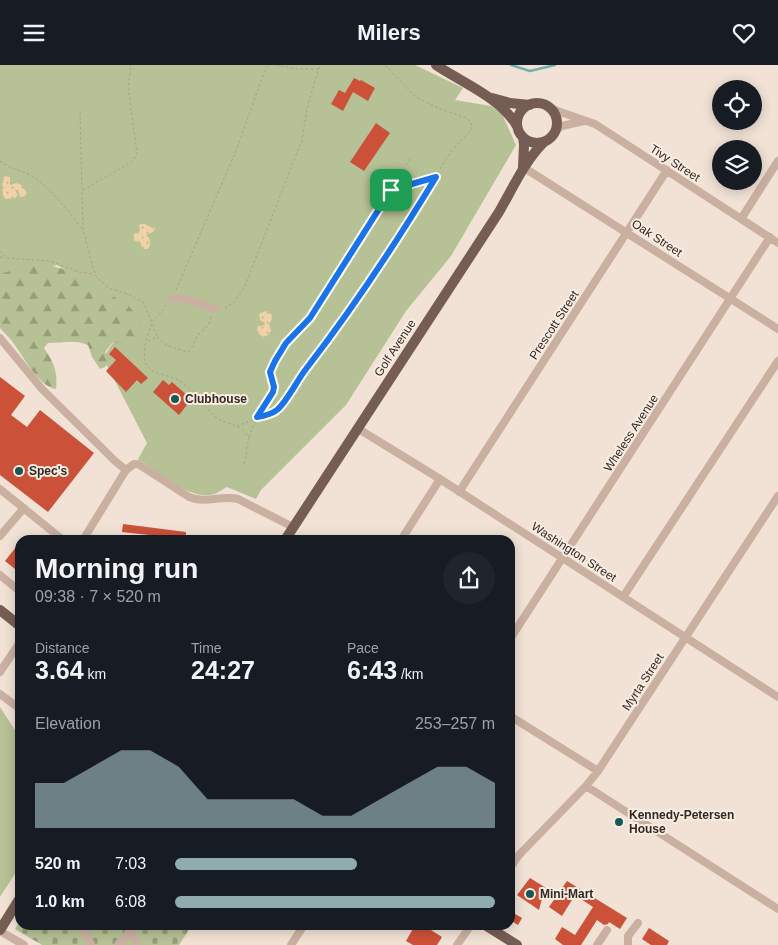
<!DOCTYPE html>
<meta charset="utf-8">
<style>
:root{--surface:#171b24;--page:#20242c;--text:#f1f3f6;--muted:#9ea1a6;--accent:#90acae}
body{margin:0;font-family:Helvetica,sans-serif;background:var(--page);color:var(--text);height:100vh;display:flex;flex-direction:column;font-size:19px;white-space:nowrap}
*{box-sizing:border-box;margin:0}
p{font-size:16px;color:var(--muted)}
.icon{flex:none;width:28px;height:28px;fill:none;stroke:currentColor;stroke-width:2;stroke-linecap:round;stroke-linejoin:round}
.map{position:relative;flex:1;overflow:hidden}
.details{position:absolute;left:15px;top:470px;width:500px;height:395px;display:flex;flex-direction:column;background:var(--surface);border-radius:15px;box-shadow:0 2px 12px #0003}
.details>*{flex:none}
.tools{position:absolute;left:712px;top:15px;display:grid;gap:10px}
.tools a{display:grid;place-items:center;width:50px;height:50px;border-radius:50%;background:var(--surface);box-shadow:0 2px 12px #0003;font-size:25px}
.pin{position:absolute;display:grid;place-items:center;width:42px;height:42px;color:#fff;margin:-21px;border-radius:10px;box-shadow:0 2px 8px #0006}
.round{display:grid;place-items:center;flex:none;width:52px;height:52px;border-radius:26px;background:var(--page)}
.headline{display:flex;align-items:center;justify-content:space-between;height:85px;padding:0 20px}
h1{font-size:28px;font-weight:800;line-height:38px}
.metrics{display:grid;grid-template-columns:repeat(3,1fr);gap:8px;height:85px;padding:5px 20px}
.metrics div{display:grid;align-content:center}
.metrics b{font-size:25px;font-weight:800}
.metrics small{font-size:14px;font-weight:400}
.metrics p{font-size:14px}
.chart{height:140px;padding:10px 20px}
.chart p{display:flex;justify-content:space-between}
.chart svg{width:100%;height:90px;margin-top:5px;fill:var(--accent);opacity:.7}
ul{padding:0 20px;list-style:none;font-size:16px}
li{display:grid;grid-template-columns:80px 60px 1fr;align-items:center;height:38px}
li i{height:12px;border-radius:6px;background:var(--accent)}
header{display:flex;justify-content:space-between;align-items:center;height:65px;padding:0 20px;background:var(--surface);font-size:22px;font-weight:800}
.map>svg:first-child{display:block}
.grass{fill:#b6c195}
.forest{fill:url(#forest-firs)}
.sand{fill:url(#sand-dots)}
.cemetery{fill:url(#cemetery-stones)}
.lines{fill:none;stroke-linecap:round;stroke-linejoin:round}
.stream{stroke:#73afad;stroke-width:2.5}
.building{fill:#cc5139}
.path{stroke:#b59a8b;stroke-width:1;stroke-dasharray:2.5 2.5;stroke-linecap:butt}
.minor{stroke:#cab0a1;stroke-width:8}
.major{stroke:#765d54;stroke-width:10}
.route-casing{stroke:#fff;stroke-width:10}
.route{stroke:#1a73e8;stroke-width:6}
.poi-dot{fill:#195655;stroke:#f9ece1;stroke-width:2}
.labels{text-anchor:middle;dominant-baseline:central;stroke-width:4;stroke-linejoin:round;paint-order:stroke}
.street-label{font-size:12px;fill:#332824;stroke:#f9ece1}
.poi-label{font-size:12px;font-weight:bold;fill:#332824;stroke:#f9ece1;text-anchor:start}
</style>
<header><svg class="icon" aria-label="menu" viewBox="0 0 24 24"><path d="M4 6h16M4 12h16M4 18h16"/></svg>Milers<svg class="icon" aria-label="heart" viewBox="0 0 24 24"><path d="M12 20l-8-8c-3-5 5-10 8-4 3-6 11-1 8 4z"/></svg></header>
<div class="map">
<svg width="778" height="880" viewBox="0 0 778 880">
<defs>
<pattern id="forest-firs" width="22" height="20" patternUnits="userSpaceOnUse" patternTransform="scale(1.25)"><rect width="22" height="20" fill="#b6c195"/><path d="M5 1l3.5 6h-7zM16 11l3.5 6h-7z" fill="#959d79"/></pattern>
<pattern id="sand-dots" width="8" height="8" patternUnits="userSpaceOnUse" patternTransform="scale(1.25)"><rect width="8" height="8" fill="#f0d2a9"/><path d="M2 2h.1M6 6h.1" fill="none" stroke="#ceb491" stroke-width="1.8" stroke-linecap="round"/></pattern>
<pattern id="cemetery-stones" width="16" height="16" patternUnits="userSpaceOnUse" patternTransform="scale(1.25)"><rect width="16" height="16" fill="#b6c195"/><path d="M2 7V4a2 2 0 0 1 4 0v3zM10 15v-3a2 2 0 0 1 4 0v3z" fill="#959d79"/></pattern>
</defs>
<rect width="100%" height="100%" fill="#f1e2d5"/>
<!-- grass -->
<path class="grass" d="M0,0H415L463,23L455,35L491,41L502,49L516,80L451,191L406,246L346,340L261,425L256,434L227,422C223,424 218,428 214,429C191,437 157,406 138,394L147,378L103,293L133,248L57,200L0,216Z
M0,642L20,673V801L0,832Z"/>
<!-- forest -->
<path class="forest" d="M33,199L52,201L88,211L103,226L127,239L139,253L142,267L140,280L136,283L113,277L105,287L110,296L105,302L100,304L92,292L88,280C75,274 62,278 48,278L44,283C54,297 58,308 56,324C38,322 22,288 11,275C8,271 3,267 0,263V209Z"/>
<!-- sand -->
<path class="sand" d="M5,111L10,112V120L17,118L21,120L27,128L24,132H20L18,125H15L18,130L15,133L6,134L3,131L2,121L4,112Z
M141,159H145L148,161L155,163L153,167L146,170C150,173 152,179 148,184H146L142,183L140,176L137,177L134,175V169L140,166L139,160Z
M266,246L272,250V254L269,259L271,266L268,270L263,272L258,268L257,262L264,260L265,258L260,255L259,249Z"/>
<!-- cemetery -->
<path class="cemetery" d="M20,856V860H192L179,880H42L15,864Z"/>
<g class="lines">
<!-- stream -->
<path class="stream" d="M511,0L530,6L555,0"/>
</g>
<!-- building -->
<path class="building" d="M354,13L360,16L361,15L375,23L368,36L353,27L343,46L331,39L339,25L345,28Z
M376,58L390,68L364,106L350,97Z
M115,282L148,313L141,319L137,315L126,327L106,306L116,295L109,289Z
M0,312L25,331L11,350L27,362L40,345L94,388L48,447L0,410Z
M163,315L169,320L172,317L188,331L187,332L191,335L179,350L153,327Z
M123,459L186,467V474L122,467Z
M20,477V508L5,496Z
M530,813L546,823L544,826L539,845L517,830Z
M567,816L627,853L620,864L609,857L608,859L604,860L597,855L581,880H563L555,874L562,862L575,870L593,842L575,830L562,851L549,842Z
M510,846L522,853L518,860L510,855Z
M415,860H423L442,872L437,880H413L406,876Z
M649,863L669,876L667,880H651L642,874Z"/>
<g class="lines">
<!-- path -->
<path class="path" d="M276,0L298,4H318
M80,47L83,165L95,210L108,223L128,229L144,238L152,258C148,269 141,287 146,299C151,310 166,309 176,314C196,325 201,340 217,353C224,358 232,358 238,362C243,364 246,369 249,373L244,400
M0,96C10,105 24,105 35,113C52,125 70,148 83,165
M83,125L133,96L137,88L128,22L131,0
M392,125L436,112
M0,186L6,193L50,196L79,207L94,209
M0,192L5,193
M176,225L236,86L262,13L268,0
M225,243L234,237L244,223L302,75L307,43L320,0
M157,271L152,258L166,241
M148,276L157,272L166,280L187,287C195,282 194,275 199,269C207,261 207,265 211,252
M237,361L270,349L281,342L297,315L327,276L390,188L451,86L472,64L471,58L467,53L438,43L416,32L385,0
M249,372L257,352L273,327L274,322L270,307L275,296L286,278L310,253L410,94"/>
<!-- minor -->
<path class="minor" d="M549,43L595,59L609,68L778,178
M555,66L562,61L584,56
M523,102L778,264
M741,154L778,96
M172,234C188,231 201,240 216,244
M0,273L42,324L115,396L126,405
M357,363L440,414L778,632
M0,424L63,475
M459,427L667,105
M0,471L24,443
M83,475L126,405L134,399H138L189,432C205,439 222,430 238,434L293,462
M401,475L440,414
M0,510L17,524
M623,532L778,296
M510,574L770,172
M0,607L20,577
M0,629L20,644
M510,651L598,706
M586,721L778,844
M510,803L518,791L586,721L598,706L778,431
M78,860L85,867L91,880
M131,865L137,880
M0,866L24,880
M118,880L128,869L132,860
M291,880L304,860
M457,880L471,860
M597,880L607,865
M628,880V871L638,858"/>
<!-- major -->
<path class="major" d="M436,0C463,18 501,33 517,61
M492,33L510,38L530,40
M517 58a20 20 0 1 1 40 0a20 20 0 1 1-40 0Z
M523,72L524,80L523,102
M285,475L499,147C513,123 524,97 544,77
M0,545L20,561
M485,860L517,880
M0,865L20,833"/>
</g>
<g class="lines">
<defs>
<path id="route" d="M436,112C396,178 354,242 306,304C298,314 287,336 278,344C273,349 264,351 257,352L273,327L274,322L270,307L275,296L286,278L310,253L391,125Z"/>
</defs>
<!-- route casing -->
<use href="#route" class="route-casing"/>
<!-- route -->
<use href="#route" class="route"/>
</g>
<!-- markers -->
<g class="poi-dot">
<circle cx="175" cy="334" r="5"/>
<circle cx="19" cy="406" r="5"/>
<circle cx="619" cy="757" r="5"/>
<circle cx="530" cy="829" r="5"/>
</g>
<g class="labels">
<!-- street labels -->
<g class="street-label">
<text transform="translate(675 98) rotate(33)">Tivy Street</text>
<text transform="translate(657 173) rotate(33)">Oak Street</text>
<text transform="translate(554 260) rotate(-57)">Prescott Street</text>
<text transform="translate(395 283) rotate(-57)">Golf Avenue</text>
<text transform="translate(631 368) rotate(-57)">Wheless Avenue</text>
<text transform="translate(574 487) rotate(33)">Washington Street</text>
<text transform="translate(643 617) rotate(-57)">Myrta Street</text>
</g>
<!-- poi labels -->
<g class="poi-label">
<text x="185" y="334">Clubhouse</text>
<text x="29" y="406">Spec's</text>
<text x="629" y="750">Kennedy-Petersen<tspan x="629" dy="14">House</tspan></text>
<text x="540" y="829">Mini-Mart</text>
</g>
</g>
</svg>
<div class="tools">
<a><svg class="icon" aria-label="locate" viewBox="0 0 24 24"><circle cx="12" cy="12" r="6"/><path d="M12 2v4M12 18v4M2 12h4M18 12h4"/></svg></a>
<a><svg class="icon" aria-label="layers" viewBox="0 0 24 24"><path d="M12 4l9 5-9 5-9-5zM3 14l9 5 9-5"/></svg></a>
</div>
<div class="pin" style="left:391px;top:125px;background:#1e9e55"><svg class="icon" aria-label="arrive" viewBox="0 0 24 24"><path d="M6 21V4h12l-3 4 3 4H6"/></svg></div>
<section class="details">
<div class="headline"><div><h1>Morning run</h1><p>09:38 · 7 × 520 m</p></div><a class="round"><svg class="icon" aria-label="share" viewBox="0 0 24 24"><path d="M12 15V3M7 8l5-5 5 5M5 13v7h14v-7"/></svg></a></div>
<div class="metrics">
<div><p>Distance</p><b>3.64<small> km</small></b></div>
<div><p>Time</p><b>24:27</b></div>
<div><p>Pace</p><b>6:43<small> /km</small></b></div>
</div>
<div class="chart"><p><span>Elevation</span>253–257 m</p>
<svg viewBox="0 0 160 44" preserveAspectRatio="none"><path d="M0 44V22L10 22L20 14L30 6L40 6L50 14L60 30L70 30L80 30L90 30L100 38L110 38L120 30L130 22L140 14L150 14L160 22V44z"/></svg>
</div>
<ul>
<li><b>520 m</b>7:03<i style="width:57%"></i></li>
<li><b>1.0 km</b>6:08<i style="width:100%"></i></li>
</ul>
</section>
</div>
